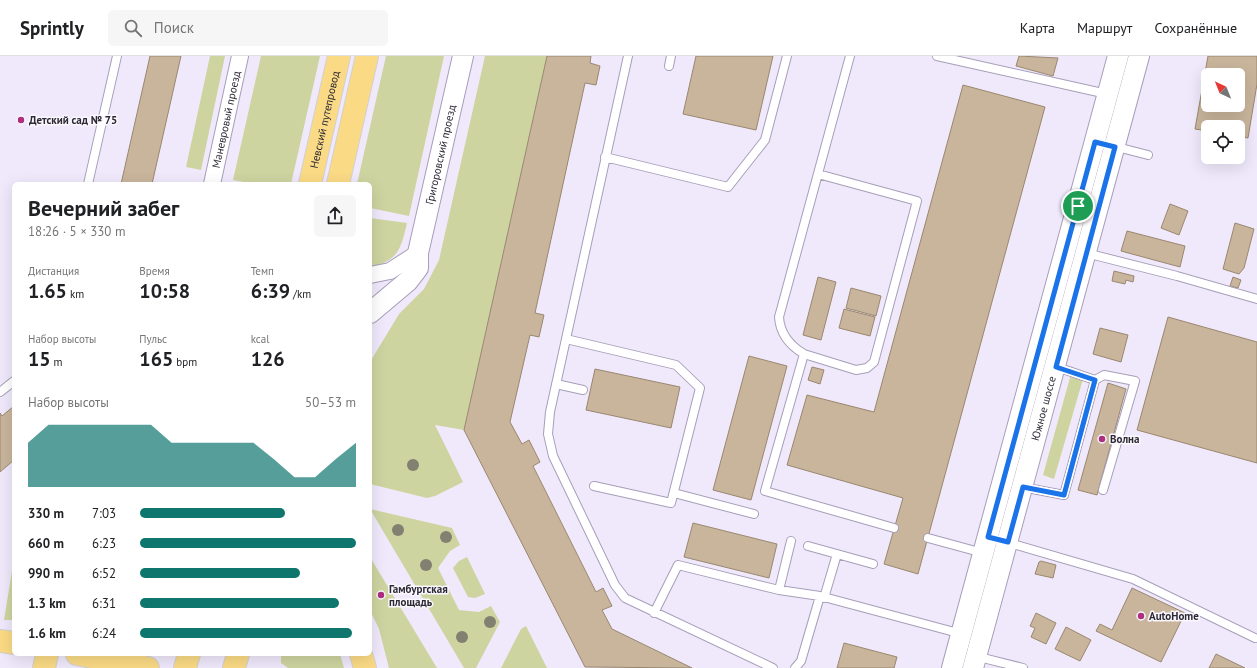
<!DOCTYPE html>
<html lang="ru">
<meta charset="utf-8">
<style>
:root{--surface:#fff;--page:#f6f6f6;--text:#202124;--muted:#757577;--line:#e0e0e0;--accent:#0f766e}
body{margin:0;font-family:"PT Sans",sans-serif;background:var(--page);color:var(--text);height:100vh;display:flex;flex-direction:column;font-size:15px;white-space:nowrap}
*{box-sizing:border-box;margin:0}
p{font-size:13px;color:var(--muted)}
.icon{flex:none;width:22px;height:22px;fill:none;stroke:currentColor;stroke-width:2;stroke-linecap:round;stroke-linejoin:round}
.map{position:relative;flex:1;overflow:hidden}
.details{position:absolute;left:12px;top:126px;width:360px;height:474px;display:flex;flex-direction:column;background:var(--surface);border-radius:6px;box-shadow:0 4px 16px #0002}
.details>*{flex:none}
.needle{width:26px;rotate:317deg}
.buttons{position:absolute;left:1201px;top:12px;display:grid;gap:8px}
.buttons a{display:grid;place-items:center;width:44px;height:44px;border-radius:6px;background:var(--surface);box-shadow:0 4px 16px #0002;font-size:20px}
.pin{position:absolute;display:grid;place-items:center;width:34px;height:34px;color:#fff;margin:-17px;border:2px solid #fff;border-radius:50%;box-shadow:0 1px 4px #0007}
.round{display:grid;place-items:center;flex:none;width:42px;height:42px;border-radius:6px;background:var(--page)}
.headline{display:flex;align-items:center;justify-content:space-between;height:68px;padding:0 16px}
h1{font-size:22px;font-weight:700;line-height:30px}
.figures{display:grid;grid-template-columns:repeat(3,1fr);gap:6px;height:68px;padding:4px 16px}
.figures div{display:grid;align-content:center}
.figures b{font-size:20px;font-weight:700}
.figures small{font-size:11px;font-weight:400}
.figures p{font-size:11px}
.chart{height:112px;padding:8px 16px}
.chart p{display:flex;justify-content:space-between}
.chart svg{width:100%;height:72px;margin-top:4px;fill:var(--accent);opacity:.7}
ul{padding:0 16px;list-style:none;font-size:13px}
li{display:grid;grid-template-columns:64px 48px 1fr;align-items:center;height:30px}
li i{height:10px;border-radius:5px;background:var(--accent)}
header{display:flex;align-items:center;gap:24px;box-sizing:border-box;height:56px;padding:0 20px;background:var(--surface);border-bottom:1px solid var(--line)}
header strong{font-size:19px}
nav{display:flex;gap:22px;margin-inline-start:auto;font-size:14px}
.search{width:280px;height:36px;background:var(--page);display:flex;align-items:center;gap:10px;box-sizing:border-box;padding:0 14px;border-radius:6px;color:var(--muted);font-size:15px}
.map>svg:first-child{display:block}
.green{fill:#ced4a0}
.building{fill:#c9b59c;stroke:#9a876f;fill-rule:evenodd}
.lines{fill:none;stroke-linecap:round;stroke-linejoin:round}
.service-casing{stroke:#a79eb9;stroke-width:10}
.minor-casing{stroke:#a79eb9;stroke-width:18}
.tertiary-casing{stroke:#a79eb9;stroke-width:22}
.primary-casing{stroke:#d1d0d3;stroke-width:24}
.service{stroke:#fff;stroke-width:8}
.minor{stroke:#fff;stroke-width:16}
.tertiary{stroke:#fff;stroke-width:20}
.primary{stroke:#fada85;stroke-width:22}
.tree{fill:#828171}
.route-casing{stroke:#fff;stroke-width:8}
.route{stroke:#1a73e8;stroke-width:5}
.poi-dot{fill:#ac2f80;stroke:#faf8fe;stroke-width:1.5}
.labels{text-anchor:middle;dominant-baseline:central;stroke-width:3;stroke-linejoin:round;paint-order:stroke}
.poi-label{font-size:11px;font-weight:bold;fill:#2e2a35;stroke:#faf8fe;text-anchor:start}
.street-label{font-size:11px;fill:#2e2a35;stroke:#faf8fe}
</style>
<header>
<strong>Sprintly</strong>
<div class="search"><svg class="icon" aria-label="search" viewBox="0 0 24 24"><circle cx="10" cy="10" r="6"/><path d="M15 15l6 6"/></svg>Поиск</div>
<nav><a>Карта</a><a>Маршрут</a><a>Сохранённые</a></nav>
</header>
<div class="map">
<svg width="1257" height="612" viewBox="0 0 1257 612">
<rect width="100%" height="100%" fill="#efe9fb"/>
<!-- green -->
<path class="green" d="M210,0H225L201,114L186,111Z
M261,0H320L291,128H255L233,124Z
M386,0H444L409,160L370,152V128H357Z
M485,0H547L464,374L435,369L463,426L435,440L427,442L370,428V306L399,258L424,233L439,204Z
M370,162L407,167C401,193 398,205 370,211Z
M1071,318L1083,323L1054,423L1043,419Z
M370,453L452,472L460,489L450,495L438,512L459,554L479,556L491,550L500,566L476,612H464Z
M370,501L437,612H389L379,573L370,554Z
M467,501L485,538L475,542L468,541L453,512L459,505Z
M14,510V564H4L12,515Z
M526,570L547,612H501L521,573Z
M281,598H340L344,612H288L281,607Z"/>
<!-- building -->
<path class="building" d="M150,0H181L152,128H121Z
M547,0H591L590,7L600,10L596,29L585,27L535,257L544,259L539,281L530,279L510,366L522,388L529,384L540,406L533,410L596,536L603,532L612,550L602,554L612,573L692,612L585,611L464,374Z
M696,0H773L756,74L683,58Z
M1019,0L1058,2L1053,20L1016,10Z
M1208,0H1257V28L1248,82L1238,80V71H1208V75L1195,73ZM1208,19H1238V49H1208Z
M963,29L1045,51L918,518L884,508L903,442L787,409L807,339L874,356Z
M1170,148L1188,155L1179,179L1161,172Z
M1235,167L1254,173L1244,212L1239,218L1223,213Z
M1127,175L1185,190L1180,211L1121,195Z
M1114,215L1134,220L1133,226L1126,224L1125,228L1112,225Z
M818,221L836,226L821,284L803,279Z
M1233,221L1241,224L1238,232L1230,230Z
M851,232L881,240L876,260L846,252Z
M844,253L875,261L870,280L839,272Z
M1168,261L1257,286V407L1137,374Z
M1100,272L1128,279L1121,306L1093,298Z
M749,300L787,310L751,444L713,434Z
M812,311L824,314L820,328L808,324Z
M595,313L680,331L671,372L586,354Z
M1108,327L1126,333L1097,439L1078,434Z
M14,350V404L0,416V357L2,360Z
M693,467L777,488L769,522L684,501Z
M1041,505L1056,509L1053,522L1035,518L1039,506Z
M1132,532L1185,557L1161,606L1096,575L1100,568L1112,574Z
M1036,557L1056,567L1046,588L1031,581L1035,572L1030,570Z
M1066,571L1091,584L1080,605L1055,593Z
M844,587L897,601L894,612H837Z
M1216,598L1245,612H1209Z"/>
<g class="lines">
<defs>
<path id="service" d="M628,0L550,356L548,378L553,400L615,529L625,542L773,612
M937,0L1107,38
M669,10L671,0
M1113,90L1148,99
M605,101L728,131L765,84L787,0
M818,118L917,145L874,306L867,312L856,314L804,298L765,435L894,472
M88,128L117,0
M1086,197L1177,220L1257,243
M566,283L676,309L700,332L671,447L594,430
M804,298C789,289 780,278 779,261L850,0
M1054,310L1095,324
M556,328L583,334
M0,336L14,325
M1022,431L1064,439L1095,324L1104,319L1135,325L1103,434
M674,437L754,458
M928,482L983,497
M1006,486L1133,523L1255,582
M808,490L873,508
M779,534L791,485
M824,542L837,498
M654,557L678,509L779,534L820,540L962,578
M975,600L1023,612
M795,612L801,605L820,540"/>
<g id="minor">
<path id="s1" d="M212,128L240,0"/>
<path d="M370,219L390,215L418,197"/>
</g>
<g id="tertiary">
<path id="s2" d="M370,257L408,225L418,212V197L463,0"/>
<path d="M952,612L1118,0"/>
<path id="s3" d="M973,612L1139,0"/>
</g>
<g id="primary">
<path id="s4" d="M310,128L339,0"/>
<path d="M338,128L367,0"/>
<path d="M0,585L14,587"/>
<path d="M77,598L148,612"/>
<path d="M361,598L365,612"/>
<path d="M44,612L47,598"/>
<path d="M185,612L189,598"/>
<path d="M234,612L238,598"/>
</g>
</defs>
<!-- service casing -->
<use href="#service" class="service-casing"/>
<!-- minor casing -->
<use href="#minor" class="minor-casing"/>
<!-- tertiary casing -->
<use href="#tertiary" class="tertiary-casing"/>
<!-- primary casing -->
<use href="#primary" class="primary-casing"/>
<!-- service -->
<use href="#service" class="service"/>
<!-- minor -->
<use href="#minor" class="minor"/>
<!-- tertiary -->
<use href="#tertiary" class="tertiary"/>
<!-- primary -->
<use href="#primary" class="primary"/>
</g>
<!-- trees -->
<g class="tree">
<circle cx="413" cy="409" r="6"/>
<circle cx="398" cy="474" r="6"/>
<circle cx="446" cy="481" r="6"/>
<circle cx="426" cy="509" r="6"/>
<circle cx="490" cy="566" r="6"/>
<circle cx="462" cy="581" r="6"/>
</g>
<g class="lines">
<defs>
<path id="route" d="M1095,86L1115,91L1056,311L1095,324L1064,439L1023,431L1008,486L988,481Z"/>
</defs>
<!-- route casing -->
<use href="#route" class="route-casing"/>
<!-- route -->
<use href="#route" class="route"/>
</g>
<!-- markers -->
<g class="poi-dot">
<circle cx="21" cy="64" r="4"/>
<circle cx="1102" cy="383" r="4"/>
<circle cx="381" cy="539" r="4"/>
<circle cx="1141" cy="560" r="4"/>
</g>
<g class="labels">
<!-- poi labels -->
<g class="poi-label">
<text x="29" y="64">Детский сад № 75</text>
<text x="1110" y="383">Волна</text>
<text x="389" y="533">Гамбургская<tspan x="389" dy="13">площадь</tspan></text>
<text x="1149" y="560">AutoHome</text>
</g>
<!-- street labels -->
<g class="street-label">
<text stroke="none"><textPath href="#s1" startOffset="66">Маневровый проезд</textPath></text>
<text stroke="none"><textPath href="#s4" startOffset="66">Невский путепровод</textPath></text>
<text stroke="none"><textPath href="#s2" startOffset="182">Григоровский проезд</textPath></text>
<text stroke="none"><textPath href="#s3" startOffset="269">Южное шоссе</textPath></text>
</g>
</g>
</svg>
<div class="buttons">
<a><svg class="needle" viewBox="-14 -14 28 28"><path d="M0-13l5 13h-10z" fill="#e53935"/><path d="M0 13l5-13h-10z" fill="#757577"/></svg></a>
<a><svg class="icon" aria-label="locate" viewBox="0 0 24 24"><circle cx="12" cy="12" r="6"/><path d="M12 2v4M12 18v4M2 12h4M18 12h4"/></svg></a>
</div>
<div class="pin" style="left:1078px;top:150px;background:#1e9e55"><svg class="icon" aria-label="arrive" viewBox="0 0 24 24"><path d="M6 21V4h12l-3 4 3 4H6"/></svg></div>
<section class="details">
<div class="headline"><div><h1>Вечерний забег</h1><p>18:26 · 5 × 330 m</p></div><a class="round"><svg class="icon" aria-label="share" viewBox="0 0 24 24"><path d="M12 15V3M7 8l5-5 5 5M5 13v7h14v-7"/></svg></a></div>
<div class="figures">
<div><p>Дистанция</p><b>1.65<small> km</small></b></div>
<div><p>Время</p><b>10:58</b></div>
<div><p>Темп</p><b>6:39<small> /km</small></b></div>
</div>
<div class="figures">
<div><p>Набор высоты</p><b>15<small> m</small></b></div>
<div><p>Пульс</p><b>165<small> bpm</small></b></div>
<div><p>kcal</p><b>126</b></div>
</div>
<div class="chart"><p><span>Набор высоты</span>50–53 m</p>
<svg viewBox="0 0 160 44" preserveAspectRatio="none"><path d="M0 44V17L10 6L20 6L30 6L40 6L50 6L60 6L70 17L80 17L90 17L100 17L110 17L120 27L130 38L140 38L150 27L160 17V44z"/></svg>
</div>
<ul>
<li><b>330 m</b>7:03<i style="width:67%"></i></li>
<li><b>660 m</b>6:23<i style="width:100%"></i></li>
<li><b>990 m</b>6:52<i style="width:74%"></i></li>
<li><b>1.3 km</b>6:31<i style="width:92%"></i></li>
<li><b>1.6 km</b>6:24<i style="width:98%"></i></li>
</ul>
</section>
</div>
